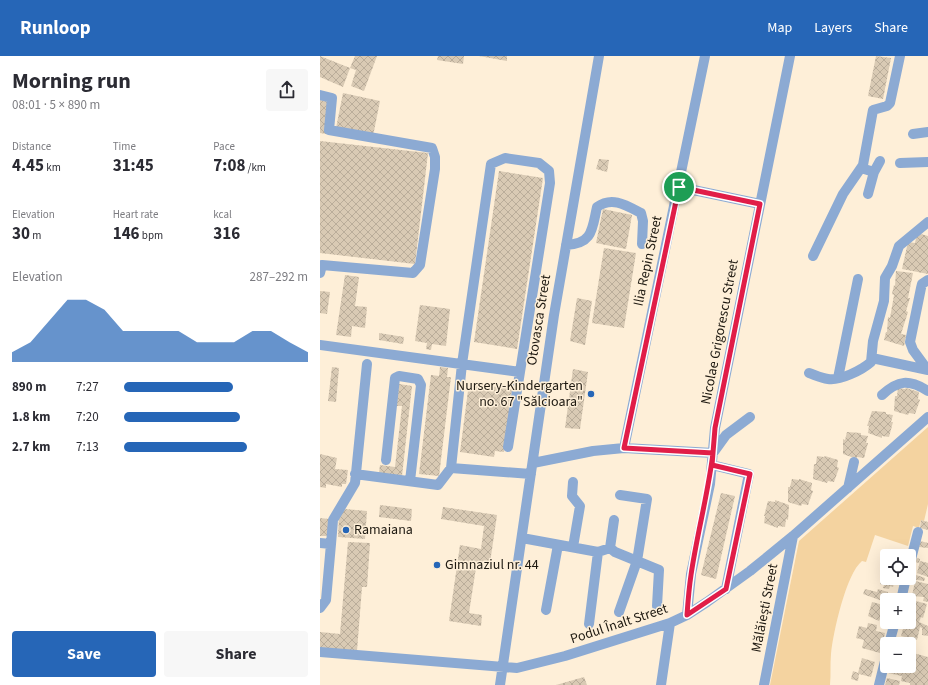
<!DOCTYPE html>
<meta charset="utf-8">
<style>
:root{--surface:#fff;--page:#f7f7f7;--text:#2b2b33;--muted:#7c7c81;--accent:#2666b7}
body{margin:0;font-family:"Source Sans 3",sans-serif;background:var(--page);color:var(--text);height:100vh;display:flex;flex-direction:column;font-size:15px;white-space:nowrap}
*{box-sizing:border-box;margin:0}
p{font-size:13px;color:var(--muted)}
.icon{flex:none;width:22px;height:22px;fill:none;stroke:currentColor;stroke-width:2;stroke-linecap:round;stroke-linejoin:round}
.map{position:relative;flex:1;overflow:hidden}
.sheet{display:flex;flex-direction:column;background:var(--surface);width:320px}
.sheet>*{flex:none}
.controls{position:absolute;left:560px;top:493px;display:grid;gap:8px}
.controls a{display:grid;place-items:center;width:36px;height:36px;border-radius:4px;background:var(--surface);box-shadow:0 4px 16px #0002;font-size:20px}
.pin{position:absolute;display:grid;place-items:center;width:34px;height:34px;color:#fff;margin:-17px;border:2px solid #fff;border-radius:50%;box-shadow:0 1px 4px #0007}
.round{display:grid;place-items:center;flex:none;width:42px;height:42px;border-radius:4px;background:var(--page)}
.head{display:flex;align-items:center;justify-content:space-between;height:68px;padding:0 12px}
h1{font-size:22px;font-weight:700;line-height:30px}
.stats{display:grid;grid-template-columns:repeat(3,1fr);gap:6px;height:68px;padding:4px 12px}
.stats div{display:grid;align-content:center}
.stats b{font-size:17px;font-weight:700}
.stats small{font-size:11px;font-weight:400}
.stats p{font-size:11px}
.chart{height:112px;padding:8px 12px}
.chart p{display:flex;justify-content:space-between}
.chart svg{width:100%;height:72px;margin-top:4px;fill:var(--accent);opacity:.7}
.action{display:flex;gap:8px;margin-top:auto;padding:8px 12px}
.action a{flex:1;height:46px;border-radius:4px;background:var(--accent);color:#fff;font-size:16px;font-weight:700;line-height:46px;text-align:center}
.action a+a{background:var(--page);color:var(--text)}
ul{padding:0 12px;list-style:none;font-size:13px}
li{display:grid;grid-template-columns:64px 48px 1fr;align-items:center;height:30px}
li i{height:10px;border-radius:5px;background:var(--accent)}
header{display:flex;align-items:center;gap:24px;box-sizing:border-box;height:56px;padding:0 20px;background:var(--accent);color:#fff}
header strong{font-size:19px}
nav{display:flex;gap:22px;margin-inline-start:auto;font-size:14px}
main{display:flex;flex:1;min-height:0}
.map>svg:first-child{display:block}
.green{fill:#f4d3a0}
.building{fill:url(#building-cross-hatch)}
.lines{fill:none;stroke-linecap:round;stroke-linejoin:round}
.minor{stroke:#8caad3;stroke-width:10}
.route-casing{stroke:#fff;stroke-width:8}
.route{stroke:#e11d48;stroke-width:5}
.poi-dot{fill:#2666b7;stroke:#feefd8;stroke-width:1.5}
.labels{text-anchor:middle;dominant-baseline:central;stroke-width:3;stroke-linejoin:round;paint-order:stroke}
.street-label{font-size:14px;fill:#1d1810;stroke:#feefd8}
.poi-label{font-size:14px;fill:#1d1810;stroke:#feefd8;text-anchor:start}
</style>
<header>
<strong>Runloop</strong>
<nav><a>Map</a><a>Layers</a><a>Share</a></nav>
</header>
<main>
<section class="sheet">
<div class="head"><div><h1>Morning run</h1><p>08:01 · 5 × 890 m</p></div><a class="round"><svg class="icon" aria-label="share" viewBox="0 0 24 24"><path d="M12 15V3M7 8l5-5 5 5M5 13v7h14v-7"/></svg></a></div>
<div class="stats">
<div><p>Distance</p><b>4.45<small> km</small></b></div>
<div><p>Time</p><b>31:45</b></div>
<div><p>Pace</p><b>7:08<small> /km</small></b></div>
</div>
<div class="stats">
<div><p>Elevation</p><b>30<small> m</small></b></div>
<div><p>Heart rate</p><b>146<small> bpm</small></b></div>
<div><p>kcal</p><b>316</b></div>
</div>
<div class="chart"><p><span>Elevation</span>287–292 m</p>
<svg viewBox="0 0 160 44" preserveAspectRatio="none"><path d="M0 44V38L10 32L20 19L30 6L40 6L50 12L60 25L70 25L80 25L90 25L100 32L110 32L120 32L130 25L140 25L150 32L160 38V44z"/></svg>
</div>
<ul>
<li><b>890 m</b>7:27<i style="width:59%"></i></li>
<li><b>1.8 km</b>7:20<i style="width:63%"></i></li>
<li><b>2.7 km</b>7:13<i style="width:67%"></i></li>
</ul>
<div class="action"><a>Save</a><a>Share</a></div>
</section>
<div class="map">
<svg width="608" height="629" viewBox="0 0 608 629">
<defs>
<pattern id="building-cross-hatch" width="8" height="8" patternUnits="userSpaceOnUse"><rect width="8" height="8" fill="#d9cab4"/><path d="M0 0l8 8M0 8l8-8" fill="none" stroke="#baad9a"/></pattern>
</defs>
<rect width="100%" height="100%" fill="#feefd8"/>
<!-- green -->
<path class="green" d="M608,371V448L604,465L601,464L599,472L593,470L588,490L555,479L546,506L542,505C526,518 513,577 511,598C510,608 511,619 510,629H450L479,485Z"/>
<!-- building -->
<path class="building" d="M0,0L30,12L35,0H57L44,35L31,30L36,14L30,12L23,31L0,21Z
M118,0H144L143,8L117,4Z
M159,0H187V5Z
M556,0L571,2L563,43L548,40Z
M23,37L60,45L53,80L16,72Z
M0,44L10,46L6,78L0,77Z
M0,85L108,97L95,208L0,197Z
M279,103L289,104L287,116L276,113Z
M179,115L223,122L197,293L154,286Z
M283,153L312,159L306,193L276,187Z
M597,177L608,180V218L582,213L588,186L595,187Z
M284,192L316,197L304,272L272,267Z
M576,215L593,217L588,242H590L586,255L588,256L581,278L586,279L584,290L564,284L566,276H567L568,261L570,262L574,239L572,238L574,229L575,230Z
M25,219L39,221L35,250L47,251L45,272L32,270L31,281L16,279Z
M0,235L10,236L7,258L0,257Z
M257,242L272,245L265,289L250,285Z
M100,249L130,253L126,290L112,288L111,294L106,293L107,287L95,285Z
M59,277L84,281L83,288L59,284Z
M12,311L19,312L16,346L8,345Z
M120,311L128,312L127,321H131L119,420L99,418L111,319L119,320Z
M253,313L268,316L260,373L245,372Z
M149,327L192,333L184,396L175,395L174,401L140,396Z
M79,328L92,330L82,420L59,417L60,409L75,411L82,350H76Z
M578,332L585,333L586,332L599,336L598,343L600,344L595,358L589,357L588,359L574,355L575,340H577Z
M552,355L566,356V358L573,359L571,366H573L569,381L562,380V382L548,377L549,370H547Z
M527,376L541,377V379L548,380L546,387H548L544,402L537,401V403L523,398V383L525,384Z
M0,398L17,402L15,413L28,414L26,428H22V431L6,428V432L0,431Z
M497,400L504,401L505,400L518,404L517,411L519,412L514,426L508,425L507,427L493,423L494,408H496Z
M472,423L479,424V423L492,427L491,434L493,435L488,449L482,448L481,450L468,446V431H470Z
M401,437L415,440L396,523L381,519Z
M455,444L469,449L468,464L466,463L465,471L458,470V472L444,467L445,460H444L448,445L455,446Z
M60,449L92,453L91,465L59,461Z
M123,451L177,459L170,507L157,505L149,557L162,559L161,570L129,565L140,489L161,493L164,470L121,463Z
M25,453L47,455L45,483L18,481L19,461Z
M0,462L9,463L7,480H0Z
M601,464L608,466V474L600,472Z
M600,485L608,487V492L599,491Z
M28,486L50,487L47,531H42L37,595L0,592V576L20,578Z
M564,495L580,498V500H567V513L561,512Z
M597,502L600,503L599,507L595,506Z
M600,505L608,507V521L597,517Z
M564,514L567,515V522H575L573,531L570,530L569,533L563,532L564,529L560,528Z
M593,518L605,522L604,525L592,523Z
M595,525L608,528V546L603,545L604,541L592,540Z
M545,533L557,536L558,533L568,536L565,546L543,538Z
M592,544L607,548L603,562L601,561L599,566L608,570V580L602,579V572L600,571L597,584L581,580L585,566H589V559L596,561L589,555V550Z
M552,546L567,550L565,564L560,563L559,565L548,560Z
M548,567L557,569L556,575L565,577L560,597L542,592L544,584L536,582L539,570L547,572Z
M580,584L593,586L592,588L595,589L591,601L589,600V588H579Z
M593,597L608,601V629H590V627L581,625L582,620L568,617L570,610H589L590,601H592Z
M542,602L555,606L551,621L539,618L538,625L531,623L533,615L538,617Z
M264,621L267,629H236Z
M567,622L580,625L579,629H565Z"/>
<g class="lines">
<!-- minor -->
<path class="minor" d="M0,39L12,42L9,74L112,92L115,101V113L100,209L93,217L2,209L0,217
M593,78L608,76
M580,107L608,106
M541,112L554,116L548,138
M554,116L560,105
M359,131L440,148
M246,189C273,188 272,173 277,151C292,140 306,149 321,157L323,165L322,188
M493,200L523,138L543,109L553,54L567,50L570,47L580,0
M0,289L200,316L188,391
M552,302L608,314
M607,313L593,294L590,286L601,232L602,228L608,224
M489,317C495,319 501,322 508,323C520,325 542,314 551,306L553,285L564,245L565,222L572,210L579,190L608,166
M518,322L538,223
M562,339C578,324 589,323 608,335
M304,392L385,0
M66,404L75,322L79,320L98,323L101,329L90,425
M213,407L273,395L304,392L393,397L406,379L430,361
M392,409L429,418L406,533
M131,412L211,418
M35,418L118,429L131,412L142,308L171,108L185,102L219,107L229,115L230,127L200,316
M253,426L252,440L260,450L253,491
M528,432L534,406
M202,482L278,496L290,492L294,464
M0,487L11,488L6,544L0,552
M11,488L13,464L35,427L47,308
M290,492L295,496L339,514L337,550
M589,511L598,476
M581,544L586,522
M226,554L238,489
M299,556L317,505L327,443L300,439
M367,559L371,518L390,428L395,372L470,0
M269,568L278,496
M569,588L575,566
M0,596L197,612L245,600L350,567L367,559L387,546L430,515L473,480L608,361
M180,629L234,259L279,0
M341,629L350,567
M444,629L473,480
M559,629L567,597"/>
</g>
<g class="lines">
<defs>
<path id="route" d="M359,131L304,392L393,397C388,438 377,478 371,519C369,532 368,545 367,559L406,533L430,418L392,409L395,372L440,148L359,131"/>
</defs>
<!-- route casing -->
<use href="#route" class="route-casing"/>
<!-- route -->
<use href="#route" class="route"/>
</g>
<!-- markers -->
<g class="poi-dot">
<circle cx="271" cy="338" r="4"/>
<circle cx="26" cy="474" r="4"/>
<circle cx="117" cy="509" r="4"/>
</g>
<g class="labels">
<!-- street labels -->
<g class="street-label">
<text transform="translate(328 205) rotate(-78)">Ilia Repin Street</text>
<text transform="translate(219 264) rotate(-81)">Otovasca Street</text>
<text transform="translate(400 276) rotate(-79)">Nicolae Grigorescu Street</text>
<text transform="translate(445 552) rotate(-79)">Mălăiești Street</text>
<text transform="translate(299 568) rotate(-18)">Podul Înalt Street</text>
</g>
<!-- poi labels -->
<g class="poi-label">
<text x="263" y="330" text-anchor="end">Nursery-Kindergarten<tspan x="263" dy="16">no. 67 "Sălcioara"</tspan></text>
<text x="34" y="474">Ramaiana</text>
<text x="125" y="509">Gimnaziul nr. 44</text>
</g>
</g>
</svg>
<div class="controls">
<a><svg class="icon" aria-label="locate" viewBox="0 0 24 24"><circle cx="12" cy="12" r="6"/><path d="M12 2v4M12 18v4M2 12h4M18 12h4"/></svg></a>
<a>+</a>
<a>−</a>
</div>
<div class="pin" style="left:359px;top:131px;background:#1e9e55"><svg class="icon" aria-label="arrive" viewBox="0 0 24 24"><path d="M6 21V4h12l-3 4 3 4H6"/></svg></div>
</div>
</main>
